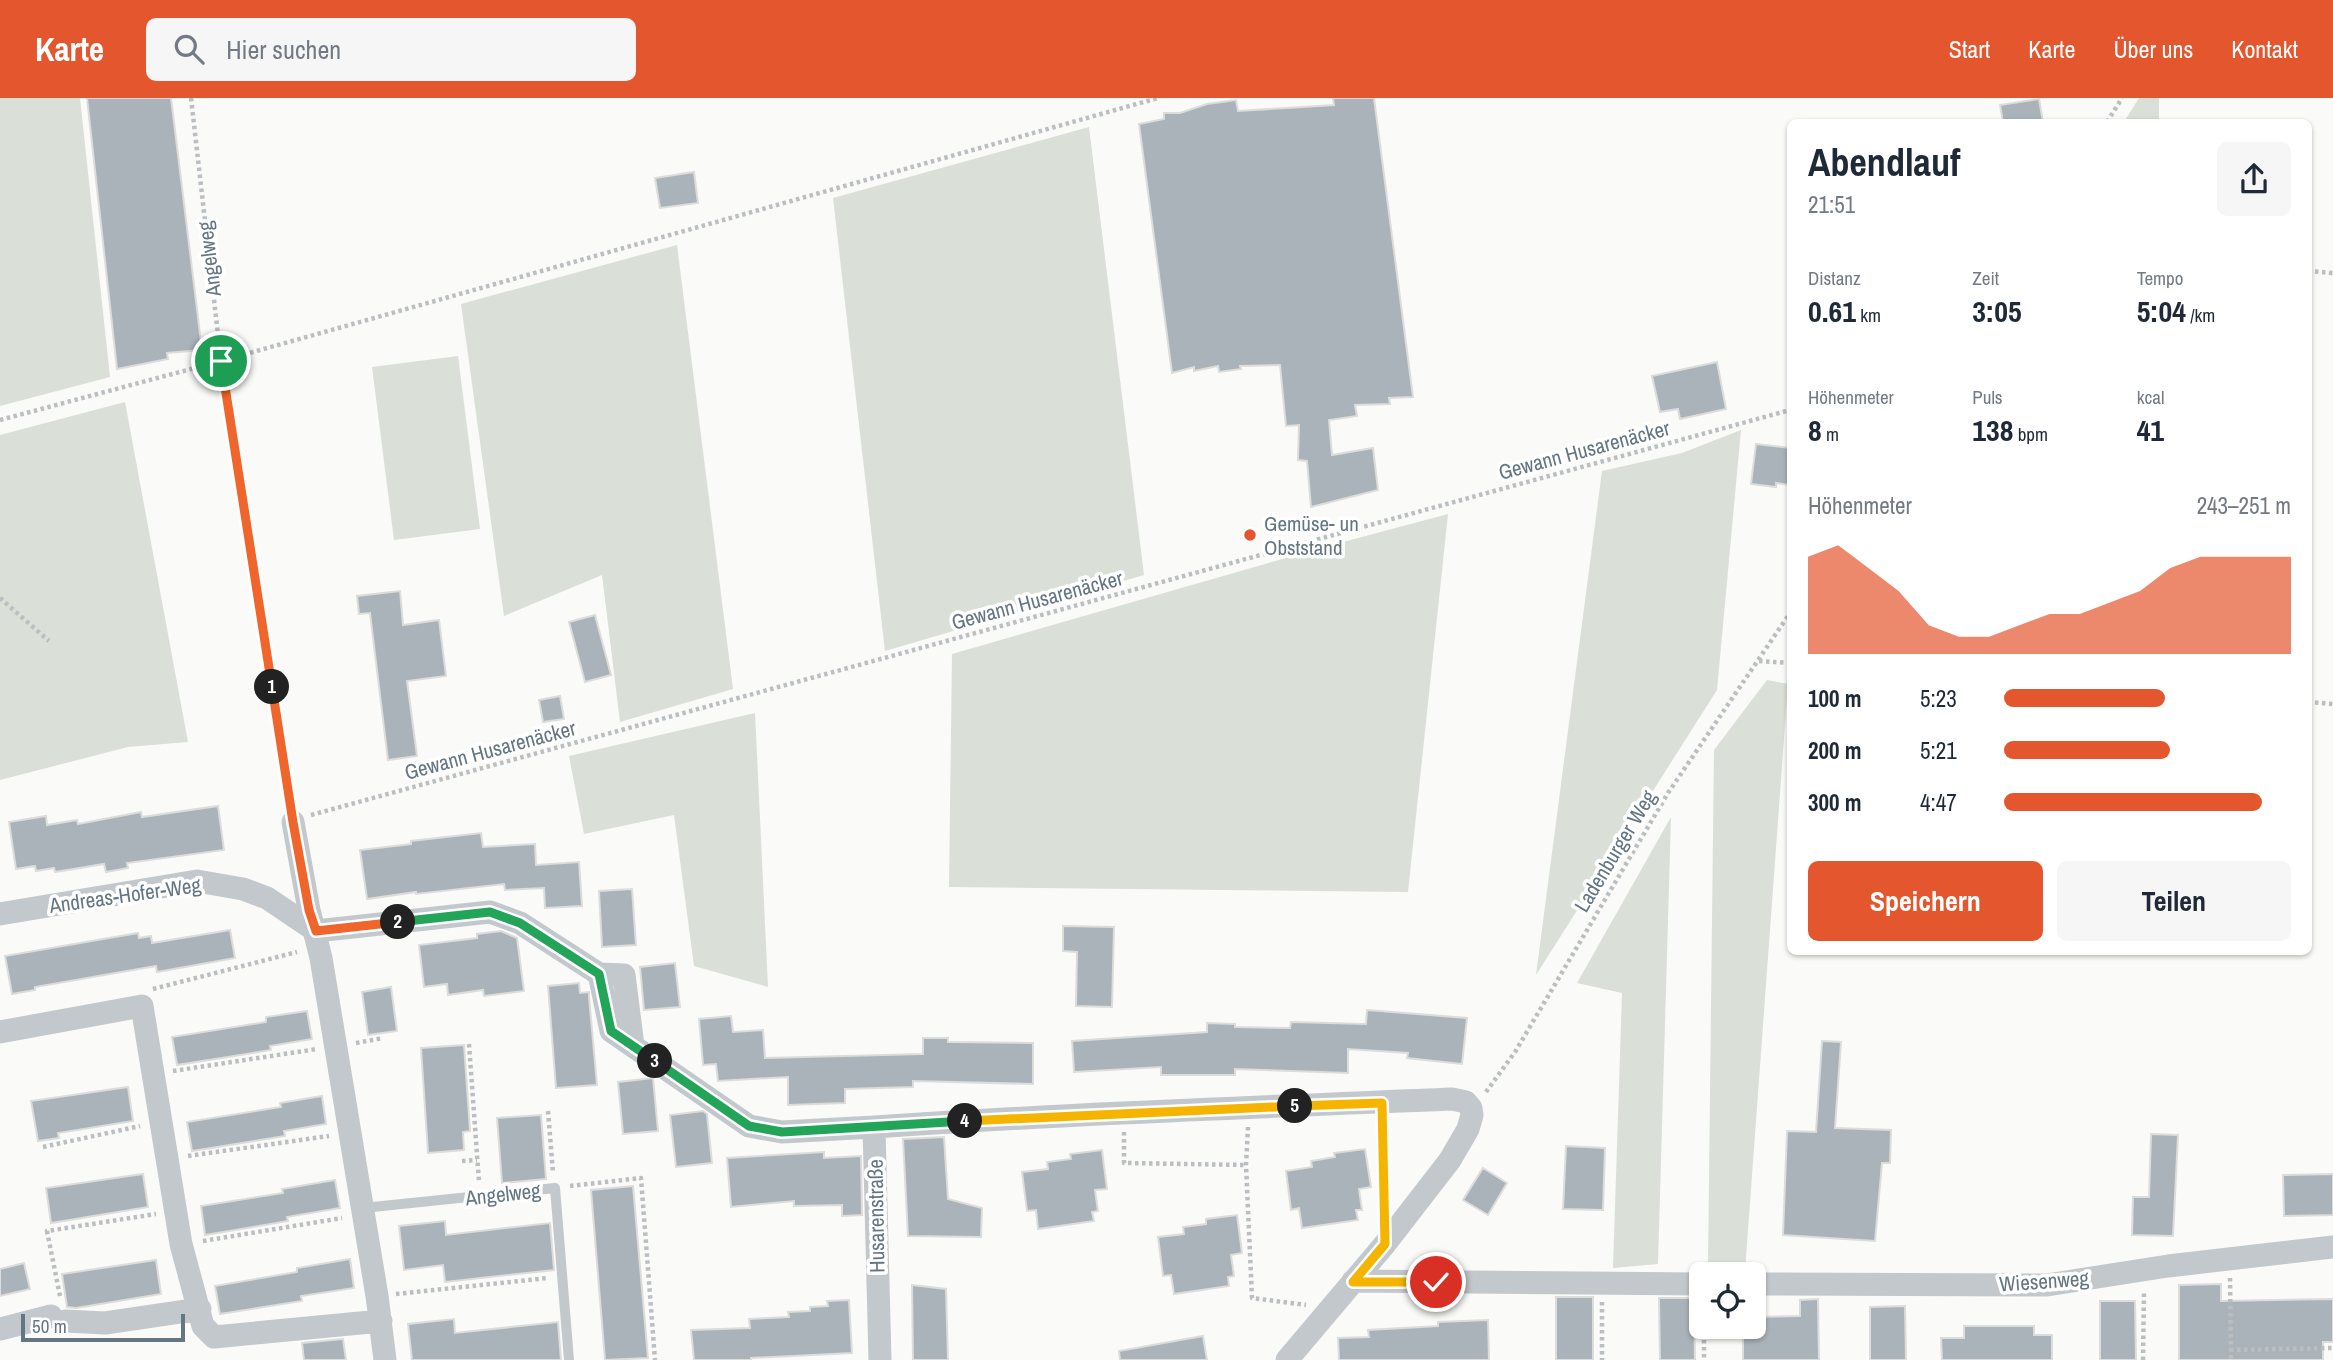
<!DOCTYPE html>
<html lang="de">
<meta charset="utf-8">
<style>
:root{--surface:#fff;--page:#f6f6f7;--text:#1f2937;--muted:#747a83;--accent:#e4572e}
body{margin:0;font-family:"Archivo Narrow",sans-serif;background:var(--page);color:var(--text);height:100vh;display:flex;flex-direction:column;font-size:26px;white-space:nowrap}
*{box-sizing:border-box;margin:0}
p{font-size:23px;color:var(--muted)}
.icon{flex:none;width:38px;height:38px;fill:none;stroke:currentColor;stroke-width:2;stroke-linecap:round;stroke-linejoin:round}
.map{position:relative;flex:1;overflow:hidden}
.sheet{position:absolute;left:1787px;top:21px;width:525px;height:836px;display:flex;flex-direction:column;background:var(--surface);border-radius:10px;box-shadow:0 2px 5px #0004}
.sheet>*{flex:none}
.fabs{position:absolute;left:1689px;top:1164px;display:grid;gap:14px}
.fabs a{display:grid;place-items:center;width:77px;height:77px;border-radius:10px;background:var(--surface);box-shadow:0 2px 5px #0004;font-size:35px}
.scale{position:absolute;left:21px;bottom:18px;width:164px;box-sizing:border-box;padding-left:7px;border:4px solid #657683;border-top:0;font-size:19px;line-height:24px;white-space:nowrap;color:#657683;-webkit-text-stroke:5px #fff;paint-order:stroke}
.pin{position:absolute;display:grid;place-items:center;width:60px;height:60px;color:#fff;margin:-30px;border:4px solid #fff;border-radius:50%;box-shadow:0 2px 7px #0007}
.km{position:absolute;width:35px;height:35px;margin:-18px;border-radius:50%;background:#222;color:#fff;font-size:19px;line-height:35px;text-align:center}
.round{display:grid;place-items:center;flex:none;width:74px;height:74px;border-radius:10px;background:var(--page)}
.overview{display:flex;align-items:center;justify-content:space-between;height:119px;padding:0 21px}
h1{font-size:38px;font-weight:700;line-height:52px}
.stats{display:grid;grid-template-columns:repeat(3,1fr);gap:10px;height:119px;padding:7px 21px}
.stats div{display:grid;align-content:center}
.stats b{font-size:30px;font-weight:700}
.stats small{font-size:19px;font-weight:400}
.stats p{font-size:19px}
.chart{height:196px;padding:14px 21px}
.chart p{display:flex;justify-content:space-between}
.chart svg{width:100%;height:126px;margin-top:7px;fill:var(--accent);opacity:.7}
.action{display:flex;gap:14px;margin-top:auto;padding:14px 21px}
.action a{flex:1;height:80px;border-radius:10px;background:var(--accent);color:#fff;font-size:28px;font-weight:700;line-height:80px;text-align:center}
.action a+a{background:var(--page);color:var(--text)}
ul{padding:0 21px;list-style:none;font-size:23px}
li{display:grid;grid-template-columns:112px 84px 1fr;align-items:center;height:52px}
li i{height:18px;border-radius:9px;background:var(--accent)}
header{display:flex;align-items:center;gap:42px;box-sizing:border-box;height:98px;padding:0 35px;background:var(--accent);color:#fff}
header strong{font-size:33px}
nav{display:flex;gap:38px;margin-inline-start:auto;font-size:24px}
.search{width:490px;height:63px;background:var(--page);display:flex;align-items:center;gap:18px;box-sizing:border-box;padding:0 24px;border-radius:10px;color:var(--muted);font-size:26px}
.map>svg:first-child{display:block}
.green{fill:#dadfd7}
.building{fill:#aab3b9;stroke:#dcdcda;stroke-width:2}
.lines{fill:none;stroke-linecap:round;stroke-linejoin:round}
.path{stroke:#bbbfc2;stroke-width:4.5;stroke-dasharray:3.5 3.5;stroke-linecap:butt}
.lane{stroke:#c3c8cc;stroke-width:10}
.street{stroke:#c3c8cc;stroke-width:23}
.split-1-casing{stroke:#fff;stroke-width:14}
.split-2-casing{stroke:#fff;stroke-width:14}
.split-3-casing{stroke:#fff;stroke-width:14}
.split-4-casing{stroke:#fff;stroke-width:14}
.split-5-casing{stroke:#fff;stroke-width:14}
.split-6-casing{stroke:#fff;stroke-width:14}
.split-1{stroke:#f0652b;stroke-width:9}
.split-2{stroke:#f0652b;stroke-width:9}
.split-3{stroke:#22a559;stroke-width:9}
.split-4{stroke:#22a559;stroke-width:9}
.split-5{stroke:#f5b400;stroke-width:9}
.split-6{stroke:#f5b400;stroke-width:9}
.poi-dot{fill:#e4572e;stroke:#fff;stroke-width:2.5}
.labels{text-anchor:middle;dominant-baseline:central;stroke-width:7;stroke-linejoin:round;paint-order:stroke}
.street-label{font-size:21px;fill:#657683;stroke:#fff}
.poi-label{font-size:21px;fill:#657683;stroke:#fff;text-anchor:start}
</style>
<header>
<strong>Karte</strong>
<div class="search"><svg class="icon" aria-label="search" viewBox="0 0 24 24"><circle cx="10" cy="10" r="6"/><path d="M15 15l6 6"/></svg>Hier suchen</div>
<nav><a>Start</a><a>Karte</a><a>Über uns</a><a>Kontakt</a></nav>
</header>
<div class="map">
<svg width="2333" height="1262" viewBox="0 0 2333 1262">
<rect width="100%" height="100%" fill="#fafaf8"/>
<!-- green -->
<path class="green" d="M0,0H80L110,279L0,308Z
M2139,0H2159V24H2124Z
M1089,29L1144,477L885,553L833,100Z
M677,147L733,591L620,624L602,477L504,518L461,206Z
M458,258L480,431L394,442L372,269Z
M125,304L188,644L128,649L0,682V337Z
M1741,332L1717,592L1536,877L1602,373L1682,355Z
M1448,416L1408,794L949,789L952,556L1317,451Z
M1767,582L1788,586L1745,1173L1708,1168L1714,652Z
M755,615L768,889L694,868L674,717L584,736L569,658Z
M1671,719L1658,1166L1613,1170L1622,895L1577,885Z"/>
<!-- building -->
<path class="building" d="M87,0H171L202,252L167,255L168,261L117,271Z
M1333,0H1374L1413,299L1389,300L1390,306L1355,307L1357,318L1329,322L1332,357L1373,350L1378,392L1311,409L1307,363L1298,362L1299,327L1286,328L1280,267L1240,268L1241,271L1219,274L1218,268L1194,273V269L1172,275L1139,26L1164,21V15H1180L1207,6L1236,2L1238,13L1334,7Z
M2039,1L2043,24H2003L2000,7Z
M694,74L698,105L660,110L655,80Z
M1717,264L1726,311L1680,321L1678,311L1660,314L1652,278Z
M1756,346L1790,350V387L1776,385V389L1751,386Z
M400,493L403,527L439,522L446,578L407,583L417,658L388,662L370,515L359,516L357,498Z
M595,517L611,577L585,584L569,524Z
M560,598L564,621L543,624L539,602Z
M218,708L224,752L127,765L128,770L106,774L104,766L55,774L54,770L36,773L35,768L16,771L9,724L46,718L47,727L77,722L78,726L141,714L142,719Z
M481,735L483,749L535,746L536,767L579,764L582,808L545,810L544,790L505,792L504,786L416,796V794L367,801L360,752L411,746V743Z
M632,791L636,847L602,849L599,793Z
M1063,828L1114,829L1112,909L1076,908L1077,854L1063,853Z
M230,832L235,860L157,874L156,868L35,889V892L12,896L5,858L138,835L139,840L151,838L152,845Z
M501,833L517,840L524,893L484,898L483,892L448,897L447,886L424,889L419,847L477,840V836Z
M675,865L680,909L644,912L640,869Z
M579,885L580,895L589,894V899L597,987L556,990L548,888Z
M391,889L397,933L368,937L362,894Z
M1367,912L1467,920L1462,966L1407,960L1408,955L1348,951V975L1235,971V977H1161V969L1074,974L1072,943L1207,934V925L1235,926V929L1290,930L1291,924L1366,926Z
M307,913L312,941L270,948L271,952L177,967L172,939L266,924V919Z
M731,918L733,934L763,932L765,960L923,956V940H948V944L1033,945V986L913,983V989L845,991V1005L788,1007V979L718,983L716,966L703,967L699,921Z
M1822,943L1841,944L1835,1030L1891,1032L1890,1065H1882L1875,1143L1783,1137L1787,1033L1816,1034Z
M464,947L470,1033L463,1034L464,1052L428,1055L421,950Z
M653,980L658,1033L623,1036L618,984Z
M128,989L133,1023L58,1035L59,1040L38,1043L31,1003Z
M322,998L326,1026L284,1033L285,1038L192,1053L187,1024L281,1009L280,1005Z
M703,1013L707,1016L712,1065L676,1069L670,1017Z
M541,1017L546,1081L502,1085L497,1020Z
M2151,1036L2178,1037L2173,1138L2132,1137L2133,1099H2149Z
M944,1039L948,1101L982,1110L981,1139L908,1138L903,1041Z
M1566,1048L1605,1050L1603,1112L1563,1111Z
M1365,1051L1371,1089L1359,1091L1362,1112H1356L1358,1122L1302,1130L1299,1110L1291,1112L1286,1073L1312,1069L1311,1063L1335,1059L1334,1055Z
M1102,1052L1107,1091L1095,1092L1098,1113L1092,1114L1094,1123L1038,1131L1036,1112L1027,1113L1022,1074L1048,1071L1047,1064L1071,1061L1070,1056Z
M824,1054V1060L861,1058L862,1117L842,1118V1107L794,1108V1103L731,1109L727,1060Z
M1483,1070L1507,1085L1488,1117L1463,1102Z
M143,1076L148,1109L51,1125L46,1090Z
M2333,1076V1117L2284,1118L2283,1077Z
M335,1082L340,1110L287,1119L288,1123L205,1137L201,1108L283,1095L282,1091Z
M633,1088L648,1260L605,1262L591,1092Z
M1237,1117L1242,1155L1231,1157L1234,1178L1228,1179L1229,1188L1174,1196L1171,1177L1163,1178L1158,1139L1184,1136L1183,1129L1206,1126V1121Z
M445,1123L446,1137L550,1125L554,1172L445,1184L443,1167L404,1172L399,1128Z
M350,1161L354,1190L301,1198L302,1203L220,1216L215,1188L297,1174V1170Z
M156,1162L161,1196L76,1210L67,1209L62,1176Z
M24,1165L30,1191L0,1198V1171Z
M2221,1186V1203L2333,1201V1244H2323V1262H2179V1187Z
M912,1187L946,1191L948,1262H913Z
M1556,1199H1593V1262H1556Z
M1659,1200H1694L1695,1262H1660Z
M1818,1201L1819,1262H1743V1228H1754V1219L1800,1218V1202Z
M849,1202L852,1255L751,1260V1262H694L691,1232L750,1230L749,1221L789,1219L788,1214L810,1213V1209L828,1208L827,1203Z
M2100,1203H2135L2136,1262H2100Z
M1905,1208L1906,1262H1870V1209Z
M454,1221L455,1235L558,1224L561,1262H412L408,1226Z
M1488,1222L1489,1262H1339L1338,1240L1369,1239L1368,1232L1438,1228V1224Z
M1964,1228H2034V1237H2052V1262H1942L1941,1240H1964Z
M1203,1238L1207,1262H1120L1119,1253Z
M343,1241L346,1262H304L302,1245Z"/>
<g class="lines">
<!-- path -->
<path class="path" d="M191,0L221,263L290,706
M2107,24L2122,0
M2308,173L2333,175
M0,322L221,263L1158,0
M0,500L49,543
M1759,563L1790,565
M2308,604L2333,606
M311,717L1790,312
M153,891L297,854
M356,945L383,940
M469,946L479,1084
M173,973L317,951
M1486,994L1515,954L1668,695L1790,515
M548,1013L553,1075
M1382,1023L1384,1113
M1248,1029L1246,1067L1252,1200L1306,1207
M1124,1034V1065L1246,1067
M43,1049L140,1028
M188,1058L329,1038
M462,1063L477,1062
M570,1088L641,1080L655,1262
M203,1143L342,1120
M2230,1180L2231,1262
M396,1196L548,1180
M60,1198L47,1133L156,1116
M1602,1204V1262
M1704,1228V1262
M2230,1252L2333,1250
M2143,1262L2144,1194"/>
<!-- lane -->
<path class="lane" d="M363,1110L555,1090L569,1262"/>
<!-- street -->
<path class="street" d="M293,724L309,812L321,860L377,1198L385,1262
M0,816L197,783L243,791L267,800L316,833L490,814L520,825L599,876L611,933L749,1028L782,1034L874,1029
M599,876L624,877L633,948
M0,934L142,908L181,1146L203,1228L214,1239L381,1223
M1353,1183L1701,1186
M1754,1186L2047,1187L2168,1168L2333,1149
M65,1223L105,1225L200,1211
M0,1231L51,1218
M880,1262L874,1029C1066,1016 1259,1009 1452,1001L1466,1004L1471,1010L1472,1017L1468,1031L1450,1062L1385,1146L1287,1262"/>
</g>
<g class="lines">
<defs>
<path id="split-1" d="M221,263L272,589"/>
<path id="split-2" d="M272,589L293,724L309,812L316,833L398,824"/>
<path id="split-3" d="M398,824L490,814L520,825L599,876L611,933L655,963"/>
<path id="split-4" d="M655,963L749,1028L782,1034L965,1023"/>
<path id="split-5" d="M965,1023L1295,1008"/>
<path id="split-6" d="M1295,1008L1382,1005L1385,1146L1353,1184H1436"/>
</defs>
<!-- split-1 casing -->
<use href="#split-1" class="split-1-casing"/>
<!-- split-2 casing -->
<use href="#split-2" class="split-2-casing"/>
<!-- split-3 casing -->
<use href="#split-3" class="split-3-casing"/>
<!-- split-4 casing -->
<use href="#split-4" class="split-4-casing"/>
<!-- split-5 casing -->
<use href="#split-5" class="split-5-casing"/>
<!-- split-6 casing -->
<use href="#split-6" class="split-6-casing"/>
<!-- split-1 -->
<use href="#split-1" class="split-1"/>
<!-- split-2 -->
<use href="#split-2" class="split-2"/>
<!-- split-3 -->
<use href="#split-3" class="split-3"/>
<!-- split-4 -->
<use href="#split-4" class="split-4"/>
<!-- split-5 -->
<use href="#split-5" class="split-5"/>
<!-- split-6 -->
<use href="#split-6" class="split-6"/>
</g>
<!-- markers -->
<circle class="poi-dot" cx="1250" cy="437" r="7"/>
<g class="labels">
<!-- street labels -->
<g class="street-label">
<text transform="translate(209 161) rotate(-97)">Angelweg</text>
<text transform="translate(1584 352) rotate(-15)">Gewann Husarenäcker</text>
<text transform="translate(1037 502) rotate(-15)">Gewann Husarenäcker</text>
<text transform="translate(490 652) rotate(-15)">Gewann Husarenäcker</text>
<text transform="translate(1615 753) rotate(-59)">Ladenburger Weg</text>
<text transform="translate(125 797) rotate(-8)">Andreas-Hofer-Weg</text>
<text transform="translate(503 1096) rotate(-6)">Angelweg</text>
<text transform="translate(876 1118) rotate(-91)">Husarenstraße</text>
<text transform="translate(2044 1183) rotate(-4)">Wiesenweg</text>
</g>
<!-- poi labels -->
<g class="poi-label">
<text x="1264" y="425">Gemüse- un<tspan x="1264" dy="24">Obststand</tspan></text>
</g>
</g>
</svg>
<div class="fabs">
<a><svg class="icon" aria-label="locate" viewBox="0 0 24 24"><circle cx="12" cy="12" r="6"/><path d="M12 2v4M12 18v4M2 12h4M18 12h4"/></svg></a>
</div>
<div class="scale">50 m</div>
<div class="pin" style="left:221px;top:263px;background:#1e9e55"><svg class="icon" aria-label="arrive" viewBox="0 0 24 24"><path d="M6 21V4h12l-3 4 3 4H6"/></svg></div>
<div class="pin" style="left:1436px;top:1184px;background:#d93025"><svg class="icon" aria-label="check" viewBox="0 0 24 24"><path d="M5 12l5 5 9-10"/></svg></div>
<b class="km" style="left:272px;top:589px">1</b>
<b class="km" style="left:398px;top:824px">2</b>
<b class="km" style="left:655px;top:963px">3</b>
<b class="km" style="left:965px;top:1023px">4</b>
<b class="km" style="left:1295px;top:1008px">5</b>
<section class="sheet">
<div class="overview"><div><h1>Abendlauf</h1><p>21:51</p></div><a class="round"><svg class="icon" aria-label="share" viewBox="0 0 24 24"><path d="M12 15V3M7 8l5-5 5 5M5 13v7h14v-7"/></svg></a></div>
<div class="stats">
<div><p>Distanz</p><b>0.61<small> km</small></b></div>
<div><p>Zeit</p><b>3:05</b></div>
<div><p>Tempo</p><b>5:04<small> /km</small></b></div>
</div>
<div class="stats">
<div><p>Höhenmeter</p><b>8<small> m</small></b></div>
<div><p>Puls</p><b>138<small> bpm</small></b></div>
<div><p>kcal</p><b>41</b></div>
</div>
<div class="chart"><p><span>Höhenmeter</span>243–251 m</p>
<svg viewBox="0 0 160 44" preserveAspectRatio="none"><path d="M0 44V10L10 6L20 14L30 22L40 34L50 38L60 38L70 34L80 30L90 30L100 26L110 22L120 14L130 10L140 10L150 10L160 10V44z"/></svg>
</div>
<ul>
<li><b>100 m</b>5:23<i style="width:56%"></i></li>
<li><b>200 m</b>5:21<i style="width:58%"></i></li>
<li><b>300 m</b>4:47<i style="width:90%"></i></li>
</ul>
<div class="action"><a>Speichern</a><a>Teilen</a></div>
</section>
</div>
